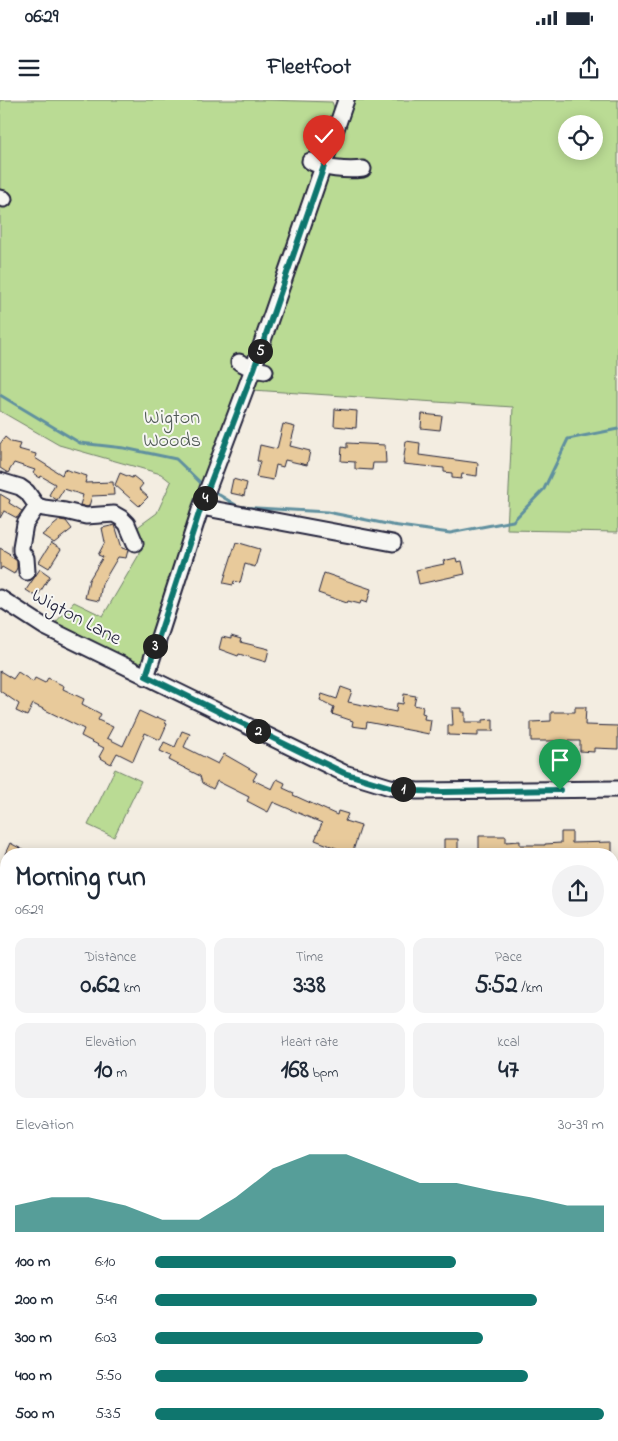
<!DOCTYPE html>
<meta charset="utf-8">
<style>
:root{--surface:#fff;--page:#f2f2f3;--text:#1f2937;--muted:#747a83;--accent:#0f766e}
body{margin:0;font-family:"Indie Flower",sans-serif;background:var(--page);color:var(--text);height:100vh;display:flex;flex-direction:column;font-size:19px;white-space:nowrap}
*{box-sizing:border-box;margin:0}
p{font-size:16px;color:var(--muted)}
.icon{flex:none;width:28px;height:28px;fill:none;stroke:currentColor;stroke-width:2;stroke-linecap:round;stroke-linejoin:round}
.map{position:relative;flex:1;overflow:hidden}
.drawer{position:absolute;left:0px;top:748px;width:619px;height:594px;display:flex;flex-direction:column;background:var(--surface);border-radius:20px 20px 0 0;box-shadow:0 2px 12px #0003}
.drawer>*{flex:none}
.buttons{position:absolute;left:558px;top:15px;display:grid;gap:10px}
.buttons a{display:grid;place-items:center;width:45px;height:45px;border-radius:50%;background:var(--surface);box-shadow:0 2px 12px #0003;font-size:25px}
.pin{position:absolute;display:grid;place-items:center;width:42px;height:42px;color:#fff;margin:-51px -21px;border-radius:50% 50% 50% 0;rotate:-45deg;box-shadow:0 0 5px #0007}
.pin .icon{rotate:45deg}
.km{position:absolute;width:25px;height:25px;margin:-12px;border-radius:50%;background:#222;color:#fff;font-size:14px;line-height:25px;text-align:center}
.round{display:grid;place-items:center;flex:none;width:52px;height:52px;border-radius:26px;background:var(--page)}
.summary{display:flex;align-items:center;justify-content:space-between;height:85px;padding:0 15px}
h1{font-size:28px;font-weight:800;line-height:38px}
.stats{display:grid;grid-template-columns:repeat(3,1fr);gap:8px;height:85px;padding:5px 15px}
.stats div{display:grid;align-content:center;border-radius:12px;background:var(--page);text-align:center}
.stats b{font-size:25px;font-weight:800}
.stats small{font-size:14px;font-weight:400}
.stats p{font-size:14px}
.chart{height:140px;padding:10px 15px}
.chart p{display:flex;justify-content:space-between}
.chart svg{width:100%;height:90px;margin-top:5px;fill:var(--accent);opacity:.7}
ul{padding:0 15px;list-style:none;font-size:16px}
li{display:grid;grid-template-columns:80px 60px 1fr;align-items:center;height:38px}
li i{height:12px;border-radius:6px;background:var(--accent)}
.status{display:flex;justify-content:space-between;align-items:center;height:35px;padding:0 25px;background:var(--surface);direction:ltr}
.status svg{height:14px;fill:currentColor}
header{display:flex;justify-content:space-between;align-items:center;height:65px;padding:0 15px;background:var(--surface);font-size:22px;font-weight:800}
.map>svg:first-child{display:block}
.built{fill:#f0e2cc}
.green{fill:#badb94;stroke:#6e7e68;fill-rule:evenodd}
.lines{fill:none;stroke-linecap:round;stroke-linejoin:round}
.stream{stroke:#60909f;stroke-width:3}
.building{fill:#e8ca9b;stroke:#22223b}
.minor-casing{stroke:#22223b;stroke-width:19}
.path{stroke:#22223b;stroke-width:2;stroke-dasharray:4 4;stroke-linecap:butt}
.minor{stroke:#f6f6f2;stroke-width:15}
.route-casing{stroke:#fff;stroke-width:10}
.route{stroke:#0f766e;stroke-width:6}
.labels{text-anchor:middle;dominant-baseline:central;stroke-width:4;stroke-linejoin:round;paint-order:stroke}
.park-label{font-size:20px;fill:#505a56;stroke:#f6f6f2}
.street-label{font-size:20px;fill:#22223b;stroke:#f6f6f2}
</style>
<div class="status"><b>06:29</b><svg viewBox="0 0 49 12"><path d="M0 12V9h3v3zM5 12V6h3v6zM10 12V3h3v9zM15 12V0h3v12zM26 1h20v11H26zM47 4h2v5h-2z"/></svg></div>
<header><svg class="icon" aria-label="menu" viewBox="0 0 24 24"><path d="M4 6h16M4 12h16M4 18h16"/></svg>Fleetfoot<svg class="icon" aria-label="share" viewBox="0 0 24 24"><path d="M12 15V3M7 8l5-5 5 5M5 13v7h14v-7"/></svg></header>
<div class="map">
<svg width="618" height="1341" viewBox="0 0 618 1341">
<rect width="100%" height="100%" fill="#f3ede1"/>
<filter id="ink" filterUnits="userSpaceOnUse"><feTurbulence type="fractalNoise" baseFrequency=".02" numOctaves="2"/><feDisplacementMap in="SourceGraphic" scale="10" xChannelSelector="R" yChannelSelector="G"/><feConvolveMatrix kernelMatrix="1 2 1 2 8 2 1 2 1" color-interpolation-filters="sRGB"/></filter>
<g filter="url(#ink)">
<!-- built -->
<path class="built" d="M6,1030V1156L0,1157V1034Z"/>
<!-- green -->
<path class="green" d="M0,0H266L332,2L342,30L354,0H618V432L507,430L513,307L237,289L199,405L140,566L55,523L74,502L103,516L140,453L135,429L157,413L171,382L161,374L59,345L0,311ZM566,24H594V51H566Z
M115,669L141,681L114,737L88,725Z
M618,1074V1168L612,1166L613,1076Z
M6,1156V1272H0V1157Z"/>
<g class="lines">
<!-- stream -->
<path class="stream" d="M0,295L80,343L124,348L176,359L204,386
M213,391L239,407L327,412L392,425L450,433L513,421L544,389L568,339L618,329
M0,1172L6,1171"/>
</g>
<!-- building -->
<path class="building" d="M335,309L357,311L356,328L334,326Z
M422,314L442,316L440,330L421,328Z
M283,324L295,327L290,346L310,351L307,365L285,360L283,367L276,365L273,380L256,377L260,361H257L260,345L277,349Z
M5,337L11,342L20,344L18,349L36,354L35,358L62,375L64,369L87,376L85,383L113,382L114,395L92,396L89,406L87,407L80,405L83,395L64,389L57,400L49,395L55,384L41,376L40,378L33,373L35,370L14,363L8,373L0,368V344Z
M406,341L420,343L419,355L478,363L477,376L462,374L461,379L452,378V373L444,372V368L403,364Z
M347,343L385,345L386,363H373L372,370L355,369V362L341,361L342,347L347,348Z
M120,373L132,378L133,376L143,384L139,389L148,397L139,406L115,385Z
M233,379L247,383L244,396L230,393Z
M0,394L10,400L9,403L22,411L17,418L4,411L0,418Z
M60,420L66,421L72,429L54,443L42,435Z
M115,425L122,448L128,450L126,458L118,457L102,484L99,501L85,498L89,480L103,457L98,455L105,442L102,428Z
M236,442L260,449L255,467L245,464L240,483L234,481L233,485L223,483Z
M51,443L61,449L49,468L39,462Z
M0,448L10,454L9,455L17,461V468L14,474L2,467L0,470Z
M456,458L457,462L462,461L465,474L419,484L416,470L444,464L443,461Z
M40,469L50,476L37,497L26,490Z
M324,473L371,489L367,503L361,501L360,504L348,501L347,503L318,493Z
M231,536L241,539L240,542L269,549L266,562L239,554L238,556L219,549L222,537L231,539Z
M0,571L13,579L18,572L33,582L35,578L45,583L48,578L64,586L63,589L84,599L82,604L101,614L98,620L113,627L107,638L123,646L139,611L156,619L157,617L166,621L165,623L167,624L160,640L145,633L133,661L117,653L111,664L99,657L104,648L81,636L84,629L33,604L27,616L16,611L19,604L0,591Z
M341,587L352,591L348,602L396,612L397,603L403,604L404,594L416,596L414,605L423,607L422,613L425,614L424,619L431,620L429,634L367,622L366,628L352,626L353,621L332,614L334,607L320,600L322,594L337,599Z
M575,607H586L585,625L618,626V649L594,648V652L580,651V641H531V622L551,621V612H575Z
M452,608H462V612H465V622H483V620L493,619V631H478V636L448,635V625H453Z
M182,631L190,634L184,647L218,664L224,654L257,673L253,680L272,689L277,679L285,683L283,688L294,693L293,695L337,715L338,711L348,714L345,721L361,726L352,754L315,740L322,723L273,702L268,712L247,701L249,697L217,681L213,689L202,683L200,676L169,660L171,656L160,651L164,642L175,647Z
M561,732H572V743L612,742V754H479V736H506V742L520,741V745H545V744L561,743Z
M444,739H458V754H444Z
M10,743L31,754H5Z"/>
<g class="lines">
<defs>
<path id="minor" d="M310,61C322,69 348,71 363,69
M0,98L4,99
M239,262L253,269L265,271
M0,381L20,387L27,392L37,406L44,408L65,411L86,416L114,414L121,418L127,424L135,443
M201,407L393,443
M27,472L26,458L21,451V447L25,424L37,406
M0,498L45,527L344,673L390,687L417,691L618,689
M146,577L201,407L253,269L346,0
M0,796L6,799
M612,939H618
M0,957L6,953
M612,1319L618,1320
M0,1326V1341
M212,1335V1341
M472,1335L474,1341
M157,1341L164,1335
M296,1341L313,1335
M406,1341L412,1335"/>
</defs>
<!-- minor casing -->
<use href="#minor" class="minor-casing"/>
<!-- path -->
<path class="path" d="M612,1117L618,1118
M0,1193L6,1191
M0,1272H6
M64,1341L67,1335"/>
<!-- minor -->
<use href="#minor" class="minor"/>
</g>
</g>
<g class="lines" filter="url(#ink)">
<defs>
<path id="route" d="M324,66L254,269L201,407L146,576L344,673L390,687L417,691L443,692L560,690"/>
</defs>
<!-- route casing -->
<use href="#route" class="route-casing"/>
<!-- route -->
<use href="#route" class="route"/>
</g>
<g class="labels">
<!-- park labels -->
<g class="park-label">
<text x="172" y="318">Wigton<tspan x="172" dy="23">Woods</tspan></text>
</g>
<!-- street labels -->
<g class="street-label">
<text transform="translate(76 518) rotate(28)">Wigton Lane</text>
</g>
</g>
</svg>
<div class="buttons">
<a><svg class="icon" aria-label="locate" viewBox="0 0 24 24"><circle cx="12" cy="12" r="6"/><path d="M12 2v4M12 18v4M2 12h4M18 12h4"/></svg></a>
</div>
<div class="pin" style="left:560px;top:690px;background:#1e9e55"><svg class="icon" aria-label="arrive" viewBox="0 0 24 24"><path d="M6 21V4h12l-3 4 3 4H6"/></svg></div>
<div class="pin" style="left:324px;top:66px;background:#d93025"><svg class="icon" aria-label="check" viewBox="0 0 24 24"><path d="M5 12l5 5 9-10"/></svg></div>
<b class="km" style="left:403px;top:689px">1</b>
<b class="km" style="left:258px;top:631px">2</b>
<b class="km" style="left:155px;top:546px">3</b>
<b class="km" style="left:205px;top:398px">4</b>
<b class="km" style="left:260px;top:251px">5</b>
<section class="drawer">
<div class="summary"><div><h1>Morning run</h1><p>06:29</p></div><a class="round"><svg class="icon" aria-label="share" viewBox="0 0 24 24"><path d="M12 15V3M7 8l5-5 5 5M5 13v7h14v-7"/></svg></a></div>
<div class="stats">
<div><p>Distance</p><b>0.62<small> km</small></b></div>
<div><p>Time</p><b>3:38</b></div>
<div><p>Pace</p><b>5:52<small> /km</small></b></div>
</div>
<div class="stats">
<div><p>Elevation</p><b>10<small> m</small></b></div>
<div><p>Heart rate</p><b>168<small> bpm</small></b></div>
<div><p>kcal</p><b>47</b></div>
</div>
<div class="chart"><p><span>Elevation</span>30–39 m</p>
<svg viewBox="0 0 160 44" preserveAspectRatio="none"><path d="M0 44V31L10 27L20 27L30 31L40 38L50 38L60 27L70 13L80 6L90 6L100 13L110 20L120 20L130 24L140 27L150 31L160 31V44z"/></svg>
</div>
<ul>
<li><b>100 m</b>6:10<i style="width:67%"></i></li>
<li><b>200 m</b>5:49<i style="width:85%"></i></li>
<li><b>300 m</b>6:03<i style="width:73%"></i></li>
<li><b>400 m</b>5:50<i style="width:83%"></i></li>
<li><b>500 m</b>5:35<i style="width:100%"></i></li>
</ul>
</section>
</div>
